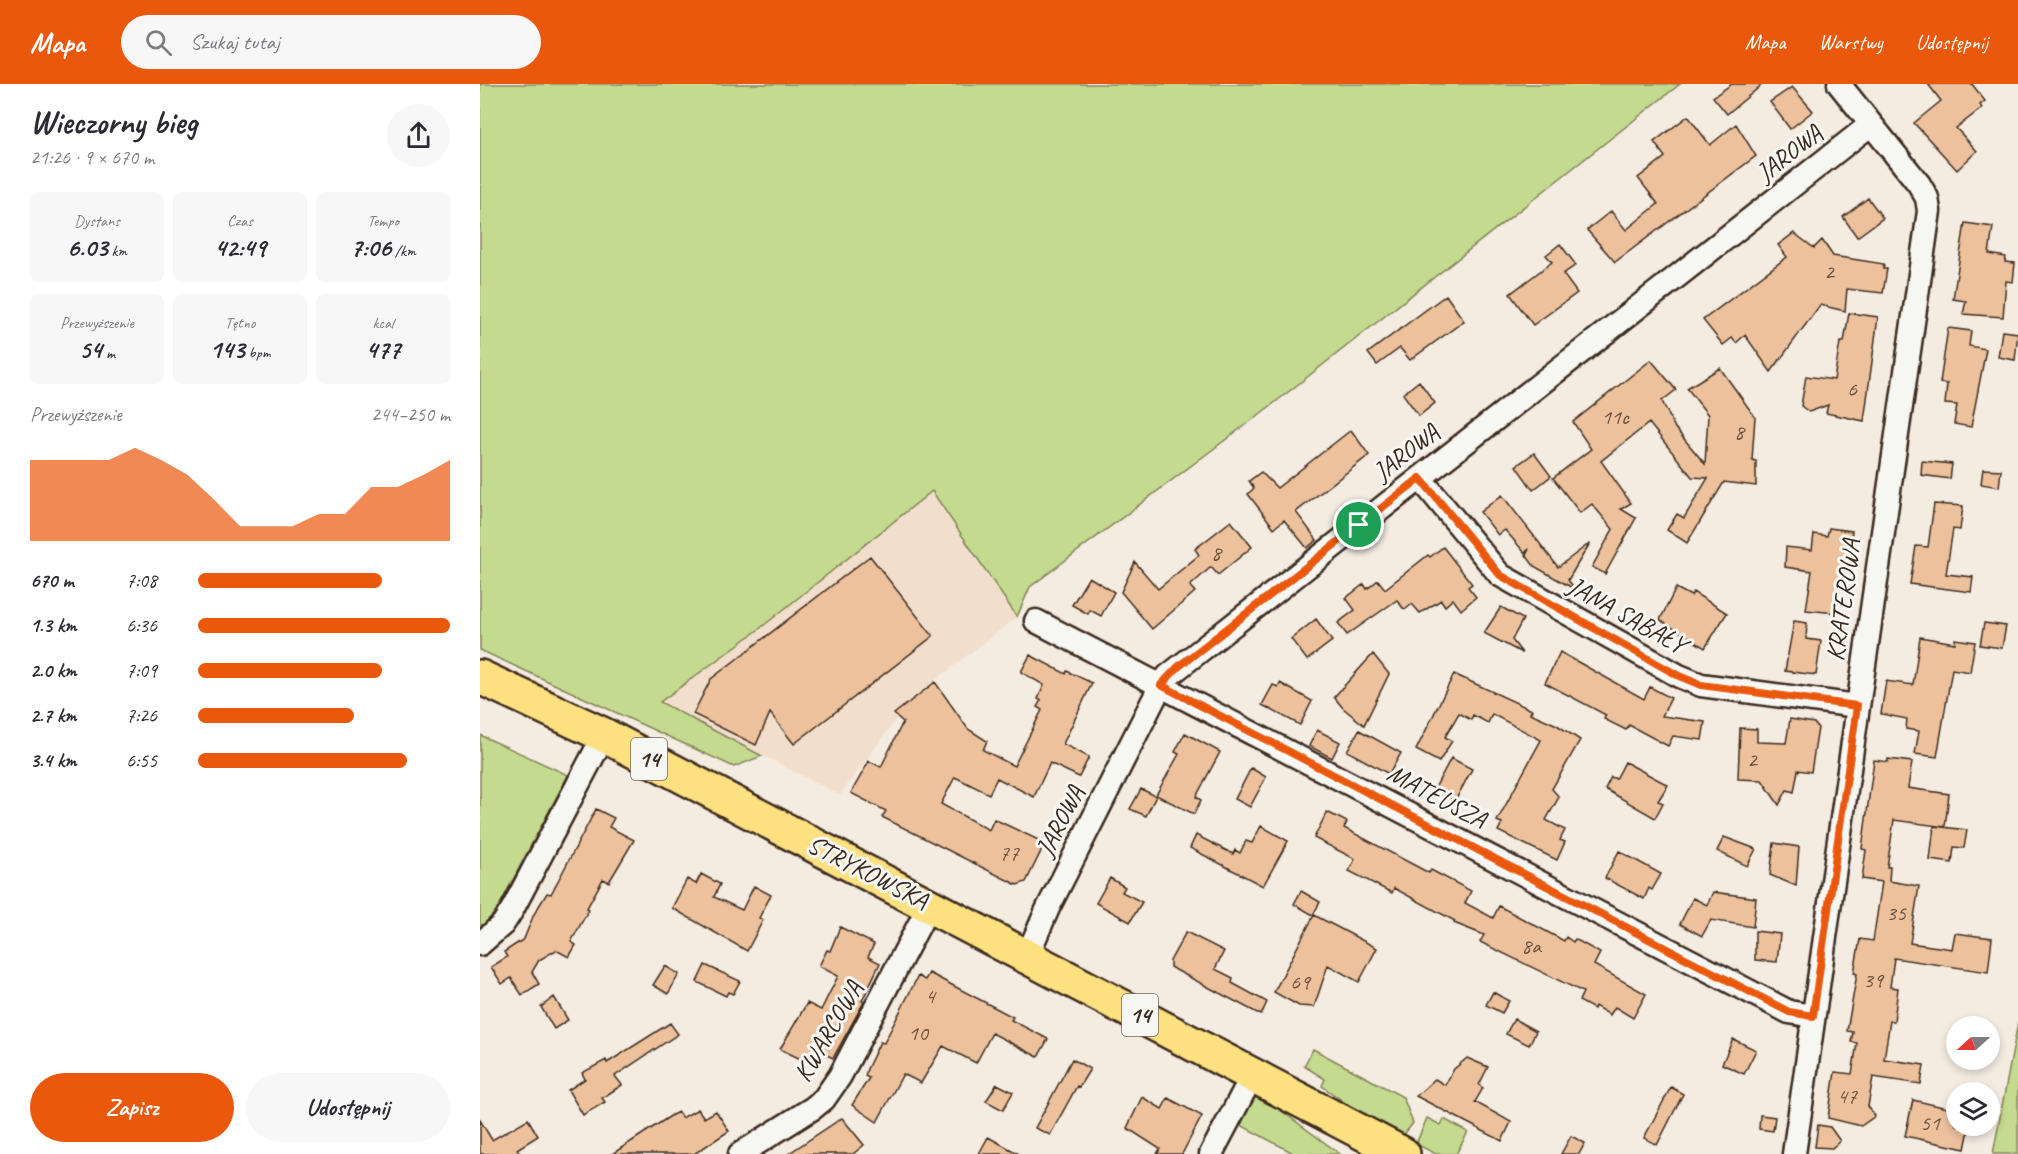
<!DOCTYPE html>
<html lang="pl">
<meta charset="utf-8">
<style>
:root{--surface:#fff;--page:#f7f7f7;--text:#2b2b33;--muted:#7c7c81;--accent:#ea580c}
body{margin:0;font-family:Caveat,sans-serif;background:var(--page);color:var(--text);height:100vh;display:flex;flex-direction:column;font-size:22px;white-space:nowrap}
*{box-sizing:border-box;margin:0}
p{font-size:20px;color:var(--muted)}
.icon{flex:none;width:33px;height:33px;fill:none;stroke:currentColor;stroke-width:2;stroke-linecap:round;stroke-linejoin:round}
.map{position:relative;flex:1;overflow:hidden}
.panel{display:flex;flex-direction:column;background:var(--surface);width:480px}
.panel>*{flex:none}
.needle{width:39px;rotate:249deg}
.fabs{position:absolute;left:1466px;top:932px;display:grid;gap:12px}
.fabs a{display:grid;place-items:center;width:54px;height:54px;border-radius:50%;background:var(--surface);box-shadow:0 3px 9px #0003;font-size:30px}
.pin{position:absolute;display:grid;place-items:center;width:51px;height:51px;color:#fff;margin:-26px;border:3px solid #fff;border-radius:50%;box-shadow:0 2px 6px #0007}
.round{display:grid;place-items:center;flex:none;width:63px;height:63px;border-radius:32px;background:var(--page)}
.headline{display:flex;align-items:center;justify-content:space-between;height:102px;padding:0 30px}
h1{font-size:33px;font-weight:700;line-height:45px}
.stats{display:grid;grid-template-columns:repeat(3,1fr);gap:9px;height:102px;padding:6px 30px}
.stats div{display:grid;align-content:center;border-radius:9px;background:var(--page);text-align:center}
.stats b{font-size:26px;font-weight:700}
.stats small{font-size:16px;font-weight:400}
.stats p{font-size:16px}
.chart{height:168px;padding:12px 30px}
.chart p{display:flex;justify-content:space-between}
.chart svg{width:100%;height:108px;margin-top:6px;fill:var(--accent);opacity:.7}
.cta{display:flex;gap:12px;margin-top:auto;padding:12px 30px}
.cta a{flex:1;height:69px;border-radius:36px;background:var(--accent);color:#fff;font-size:24px;font-weight:700;line-height:69px;text-align:center}
.cta a+a{background:var(--page);color:var(--text)}
ul{padding:0 30px;list-style:none;font-size:20px}
li{display:grid;grid-template-columns:96px 72px 1fr;align-items:center;height:45px}
li i{height:15px;border-radius:8px;background:var(--accent)}
header{display:flex;align-items:center;gap:36px;box-sizing:border-box;height:84px;padding:0 30px;background:var(--accent);color:#fff}
header strong{font-size:28px}
nav{display:flex;gap:33px;margin-inline-start:auto;font-size:21px}
.search{width:420px;height:54px;background:var(--page);display:flex;align-items:center;gap:15px;box-sizing:border-box;padding:0 21px;border-radius:33px;color:var(--muted);font-size:22px}
main{display:flex;flex:1;min-height:0}
.map>svg:first-child{display:block}
.built{fill:#f2decc}
.green{fill:#c4da8f;stroke:#808256;stroke-width:1.5}
.building{fill:#edc19c;stroke:#3b2a1e;stroke-width:1.5}
.lines{fill:none;stroke-linecap:round;stroke-linejoin:round}
.minor-casing{stroke:#3b2a1e;stroke-width:27}
.primary-casing{stroke:#3b2a1e;stroke-width:38}
.minor{stroke:#f6f6f2;stroke-width:22}
.primary{stroke:#fde080;stroke-width:33}
.route-casing{stroke:#fff;stroke-width:12}
.route{stroke:#ea580c;stroke-width:8}
.labels{text-anchor:middle;dominant-baseline:central;stroke-width:6;stroke-linejoin:round;paint-order:stroke}
.number-label{font-size:22px;fill:#68503e}
.shield{fill:#f6f6f2;stroke:#73675e;stroke-width:1.5}
.shield-label{font-size:24px;font-weight:bold;fill:#3b2a1e}
.street-label{font-size:26px;fill:#3b2a1e;stroke:#f6f6f2}
</style>
<header>
<strong>Mapa</strong>
<div class="search"><svg class="icon" aria-label="search" viewBox="0 0 24 24"><circle cx="10" cy="10" r="6"/><path d="M15 15l6 6"/></svg>Szukaj tutaj</div>
<nav><a>Mapa</a><a>Warstwy</a><a>Udostępnij</a></nav>
</header>
<main>
<section class="panel">
<div class="headline"><div><h1>Wieczorny bieg</h1><p>21:26 · 9 × 670 m</p></div><a class="round"><svg class="icon" aria-label="share" viewBox="0 0 24 24"><path d="M12 15V3M7 8l5-5 5 5M5 13v7h14v-7"/></svg></a></div>
<div class="stats">
<div><p>Dystans</p><b>6.03<small> km</small></b></div>
<div><p>Czas</p><b>42:49</b></div>
<div><p>Tempo</p><b>7:06<small> /km</small></b></div>
</div>
<div class="stats">
<div><p>Przewyższenie</p><b>54<small> m</small></b></div>
<div><p>Tętno</p><b>143<small> bpm</small></b></div>
<div><p>kcal</p><b>477</b></div>
</div>
<div class="chart"><p><span>Przewyższenie</span>244–250 m</p>
<svg viewBox="0 0 160 44" preserveAspectRatio="none"><path d="M0 44V11L10 11L20 11L30 11L40 6L50 11L60 17L70 27L80 38L90 38L100 38L110 33L120 33L130 22L140 22L150 17L160 11V44z"/></svg>
</div>
<ul>
<li><b>670 m</b>7:08<i style="width:73%"></i></li>
<li><b>1.3 km</b>6:36<i style="width:100%"></i></li>
<li><b>2.0 km</b>7:09<i style="width:73%"></i></li>
<li><b>2.7 km</b>7:26<i style="width:62%"></i></li>
<li><b>3.4 km</b>6:55<i style="width:83%"></i></li>
</ul>
<div class="cta"><a>Zapisz</a><a>Udostępnij</a></div>
</section>
<div class="map">
<svg width="1538" height="1070" viewBox="0 0 1538 1070">
<rect width="100%" height="100%" fill="#f4ebe1"/>
<filter id="ink" filterUnits="userSpaceOnUse"><feTurbulence type="fractalNoise" baseFrequency=".0167" numOctaves="2"/><feDisplacementMap in="SourceGraphic" scale="12" xChannelSelector="R" yChannelSelector="G"/><feConvolveMatrix kernelMatrix="1 2 1 2 8 2 1 2 1" color-interpolation-filters="sRGB"/></filter>
<g filter="url(#ink)">
<!-- built -->
<path class="built" d="M453,407L537,533L432,614L360,711L179,618Z"/>
<!-- green -->
<path class="green" d="M0,0H1200L793,320L550,503L537,533L452,407L278,546L180,618L282,672L254,683L0,566Z
M0,651L88,691L18,824L0,846Z
M1538,937V1070H1513L1537,944Z
M833,965L923,1013L933,1039L922,1053L881,1030L842,1002L845,995L824,982Z
M777,1009L860,1070H815L755,1038L772,1010Z
M947,1034L961,1041L964,1035L988,1048L976,1070H956L936,1060Z"/>
<!-- building -->
<path class="building" d="M1252,0H1283L1247,30L1233,13Z
M1448,0H1492L1505,17L1500,21L1502,24L1476,44L1497,67L1477,86L1434,39L1461,17Z
M1312,3L1333,27L1310,45L1290,18Z
M1208,32L1230,61L1256,40L1276,72L1135,178L1107,146L1131,127L1146,146L1178,120L1158,94L1185,73L1174,58Z
M1388,114L1403,134L1377,153L1363,133Z
M1485,139L1513,143L1509,170L1526,173L1525,178L1535,179L1533,198L1526,197L1523,233L1483,230L1486,217L1473,215Z
M1314,149L1334,164L1342,156L1353,172L1404,180L1403,185H1407L1403,209L1367,205L1365,227L1340,221L1291,288L1265,251L1256,259L1252,254L1243,261L1223,236L1307,173L1298,161Z
M1080,160L1096,181L1083,190L1097,209L1053,241L1030,210L1072,178L1066,171Z
M966,211L984,237L930,276L920,264L897,281L888,269Z
M1369,229L1398,233L1384,337L1346,329L1348,321L1329,328L1321,322L1326,292L1354,296L1360,258H1364Z
M1468,244L1491,247L1489,262L1506,265L1491,343L1474,340L1477,321L1465,320L1467,300L1460,299Z
M1522,247L1538,249L1535,276L1518,273Z
M1171,276L1196,306L1182,317L1195,344L1225,380L1228,331L1207,304L1240,284L1275,333L1272,376L1276,377V402L1244,398L1207,459L1187,446L1197,430L1204,434L1228,394L1212,393L1169,339L1121,377L1151,419L1141,425L1156,434L1125,490L1112,483L1133,445L1112,420L1100,429L1073,394L1111,365L1093,338Z
M939,297L955,319L939,332L923,310Z
M871,346L889,371L816,428L837,456L827,464L804,436L794,444L768,410L774,404L769,397L781,388L797,404Z
M1054,369L1071,392L1053,406L1036,382Z
M1442,377L1472,380L1470,395L1441,391Z
M1503,385L1521,386L1519,403L1501,400Z
M1022,411L1078,483L1110,459L1088,496L1096,506L1054,482L1046,471L1049,465L1045,469L1025,446L1018,451L1000,428Z
M1454,420L1483,422L1480,446L1473,445L1466,490L1493,493L1491,508L1430,500L1436,462L1448,463Z
M751,437L772,463L738,491L731,483L710,502L715,508L672,545L641,508L655,478L678,505L719,471L715,465Z
M1349,444L1372,447L1368,476H1364L1356,529L1326,526L1332,487L1305,483L1306,463L1332,466L1334,450L1347,452Z
M963,463L992,500L988,503L996,513L981,526L973,515L965,522L961,516L940,529L932,520L926,525L923,524L917,516L867,551L858,539L875,526L866,514L884,500L887,505L898,496L905,505L948,471L950,473Z
M390,472L453,552L314,660L290,629L276,661L213,630L231,595Z
M609,493L634,508L621,532L610,526L608,530L592,521Z
M1196,504L1211,512L1213,508L1247,529L1225,564L1180,536Z
M1021,523L1043,535L1032,556L1042,569L1004,549Z
M836,535L852,557L827,576L811,555Z
M1314,537L1327,539L1326,555L1341,557L1336,591L1305,587Z
M1504,539L1526,542L1522,564L1500,561Z
M1440,553L1475,559V555L1495,558L1490,588L1472,585L1457,673L1435,670L1439,647L1426,645L1427,635L1401,630L1406,597L1433,601Z
M1080,568L1164,615L1170,603L1191,614L1182,632L1225,638L1222,656L1193,652L1188,662L1149,641L1146,646L1124,635L1126,631L1065,599Z
M893,570L909,590L884,641L863,624L854,613Z
M550,571L586,590L587,587L612,599L583,660L609,673L599,693L570,679L554,713L517,694L509,710L475,693L461,720L509,746L514,735L565,759L546,798L537,801L402,733L406,727L371,709L389,677L401,683L423,638L414,630L455,598L488,645L507,657L503,666L534,682L562,626L557,623L561,616L558,615L564,601L541,588Z
M974,590L1052,626L1050,629L1077,641L1100,656L1072,705L1079,713L1066,736L1085,746L1080,756L1085,758L1077,776L1018,747L1022,739L1017,737L1061,656L1012,630L1008,639L993,631L991,636L979,629L965,653L972,657L959,678L936,666Z
M800,599L832,617L820,641L782,621L793,601L798,603Z
M1310,635L1334,639L1338,644L1331,688L1318,686L1314,708L1307,706L1299,721L1282,696L1258,695L1260,644L1277,645V658L1306,659Z
M837,646L860,658L852,674L829,662Z
M879,646L921,669L909,690L867,667Z
M705,649L740,668L716,713L721,716L714,730L676,711L699,670L695,668Z
M971,674L992,685L975,717L954,706Z
M1408,675L1432,678L1428,704L1469,710L1465,743L1414,736L1407,783H1410L1409,797L1439,802L1430,859L1472,865L1475,849L1512,854L1508,888L1414,874L1410,903L1418,904L1414,937H1410L1404,975L1444,981L1441,1000L1393,993L1388,1022L1395,1032L1381,1042L1348,1034L1355,988L1372,990L1377,959L1371,958L1373,948L1367,947L1377,890L1374,889L1380,855L1393,857L1402,798L1382,795L1386,766L1382,765L1394,676L1408,678Z
M1145,678L1188,701L1178,717L1183,719L1175,734L1125,705L1131,693L1136,695Z
M771,684L786,693L770,723L755,715Z
M661,705L676,712L666,732L650,725Z
M116,725L134,734L129,743L154,756L129,798L123,795L107,824L109,825L91,858L96,861L89,873L76,866L59,876L52,888L59,900L42,911L31,894L22,900L11,883L27,873L24,868L44,855L54,830L67,809L71,810Z
M847,728L867,738L864,744L949,789L951,786L991,807L985,819L1013,834L1019,822L1084,857L1086,853L1093,858L1095,855L1120,869L1114,881L1166,910L1153,934L1135,923L1130,931L1115,922L1114,925L1099,917L1103,908L1000,858L1004,851L974,839L975,837L914,804L912,809L869,787L875,775L834,754Z
M781,742L808,757L783,802L710,764L716,751L753,770L755,766L760,769L766,757L772,759Z
M1454,742L1487,746L1484,764L1474,763L1472,779L1450,776Z
M1244,753L1276,765L1267,782L1237,767Z
M1294,759L1319,763L1316,802L1290,791Z
M1139,767L1181,790L1172,806L1169,804L1164,815L1125,794Z
M221,790L240,800L234,813L262,826L274,802L291,811L279,834L283,836L267,867L192,824L207,795L216,800Z
M630,794L645,803L642,808L662,818L650,838L616,819Z
M821,807L840,818L833,831L814,820Z
M1233,808L1276,814L1273,843L1231,836L1222,852L1200,840L1213,814L1227,821Z
M834,831L897,864L879,898L848,881L834,923L819,922L794,908Z
M360,843L394,860L388,873L400,879L382,917L384,918L353,974L345,970L335,982L300,965L327,919L341,926L358,892L339,882L347,866L350,867Z
M1275,847L1300,850L1297,878L1275,876Z
M706,848L744,867L735,885L753,894L752,899L787,918L781,931L690,883V877Z
M225,881L260,897L253,910L248,908L246,912L217,898Z
M185,882L199,890L188,910L173,901Z
M449,889L533,933L531,936L568,955L558,973L512,949L496,979L463,962L441,999L423,990L397,1038L372,1021L389,994L385,992L387,985L400,958L404,959L438,892L445,896Z
M1013,908L1029,917L1022,929L1006,921Z
M74,913L88,936L74,945L61,923Z
M1034,935L1056,947L1049,961L1026,950Z
M190,939L198,950L135,992L142,1001L122,1014L125,1018L103,1031L88,1006L105,995L102,989L126,976L127,979Z
M1253,955L1276,966L1264,990L1242,980Z
M987,974L1008,983L999,1001L1003,1004L995,1018L1031,1038L1022,1057L936,1012L955,995L965,1001L974,985Z
M592,975L610,985L599,1003L597,1002L570,1051L555,1044Z
M517,1000L533,1008L523,1026L506,1017Z
M1191,1003L1203,1010L1177,1061L1164,1054Z
M662,1013L682,1025L688,1014L722,1032L702,1070H677L680,1065L647,1044Z
M1433,1016L1476,1026V1041H1490L1485,1065L1425,1052Z
M218,1025L224,1034L236,1027L249,1047L214,1070H132L192,1031L198,1028L202,1034Z
M1280,1031L1295,1033L1293,1047L1279,1045Z
M362,1034L384,1061L373,1070H308Z
M48,1035L58,1052L37,1065L40,1070H0V1036L12,1056Z
M1338,1041L1350,1043L1360,1057L1352,1064L1335,1063Z
M1091,1052L1105,1059L1099,1070H1081Z
M508,1053L539,1070H499Z"/>
<g class="lines">
<defs>
<path id="minor" d="M940,394L1020,491L1199,592L1221,601L1377,622
M556,537L1309,928L1333,932
M0,860L23,840L32,826L124,651
M547,872L568,824L681,601L688,592L1390,41
M260,1070L333,1024L344,1015L360,992L450,820
M731,1070L773,990
M1314,1070L1449,127L1447,114L1439,100L1359,0"/>
<path id="primary" d="M0,593L124,651L923,1070"/>
</defs>
<!-- minor casing -->
<use href="#minor" class="minor-casing"/>
<!-- primary casing -->
<use href="#primary" class="primary-casing"/>
<!-- minor -->
<use href="#minor" class="minor"/>
<!-- primary -->
<use href="#primary" class="primary"/>
</g>
</g>
<g class="lines" filter="url(#ink)">
<defs>
<path id="route" d="M940,394L1020,491L1199,592L1221,601L1377,622L1333,932L1309,928L681,601L698,583Z"/>
</defs>
<!-- route casing -->
<use href="#route" class="route-casing"/>
<!-- route -->
<use href="#route" class="route"/>
</g>
<g class="labels">
<!-- number labels -->
<g class="number-label">
<text x="1349" y="188">2</text>
<text x="1372" y="305">6</text>
<text x="1135" y="333">11c</text>
<text x="1259" y="348">8</text>
<text x="736" y="469">8</text>
<text x="1272" y="676">2</text>
<text x="529" y="769">77</text>
<text x="1416" y="829">35</text>
<text x="1051" y="862">8a</text>
<text x="1393" y="896">39</text>
<text x="820" y="898">69</text>
<text x="450" y="912">4</text>
<text x="438" y="949">10</text>
<text x="1367" y="1012">47</text>
<text x="1450" y="1039">51</text>
</g>
<!-- shield labels -->
<g class="shield">
<rect x="151" y="654" width="36" height="42" rx="4.5"/>
<rect x="642" y="910" width="36" height="42" rx="4.5"/>
</g>
<g class="shield-label">
<text x="169" y="675">14</text>
<text x="660" y="931">14</text>
</g>
<!-- street labels -->
<g class="street-label">
<text transform="translate(1309 69) rotate(-38)">JAROWA</text>
<text transform="translate(926 368) rotate(-38)">JAROWA</text>
<text transform="translate(1363 516) rotate(-82)">KRATEROWA</text>
<text transform="translate(1147 531) rotate(29)">JANA SABAŁY</text>
<text transform="translate(957 712) rotate(28)">MATEUSZA</text>
<text transform="translate(580 737) rotate(-63)">JAROWA</text>
<text transform="translate(388 788) rotate(27)">STRYKOWSKA</text>
<text transform="translate(348 947) rotate(-60)">KWARCOWA</text>
</g>
</g>
</svg>
<div class="fabs">
<a><svg class="needle" viewBox="-14 -14 28 28"><path d="M0-13l5 13h-10z" fill="#e53935"/><path d="M0 13l5-13h-10z" fill="#7c7c81"/></svg></a>
<a><svg class="icon" aria-label="layers" viewBox="0 0 24 24"><path d="M12 4l9 5-9 5-9-5zM3 14l9 5 9-5"/></svg></a>
</div>
<div class="pin" style="left:879px;top:441px;background:#1e9e55"><svg class="icon" aria-label="arrive" viewBox="0 0 24 24"><path d="M6 21V4h12l-3 4 3 4H6"/></svg></div>
</div>
</main>
